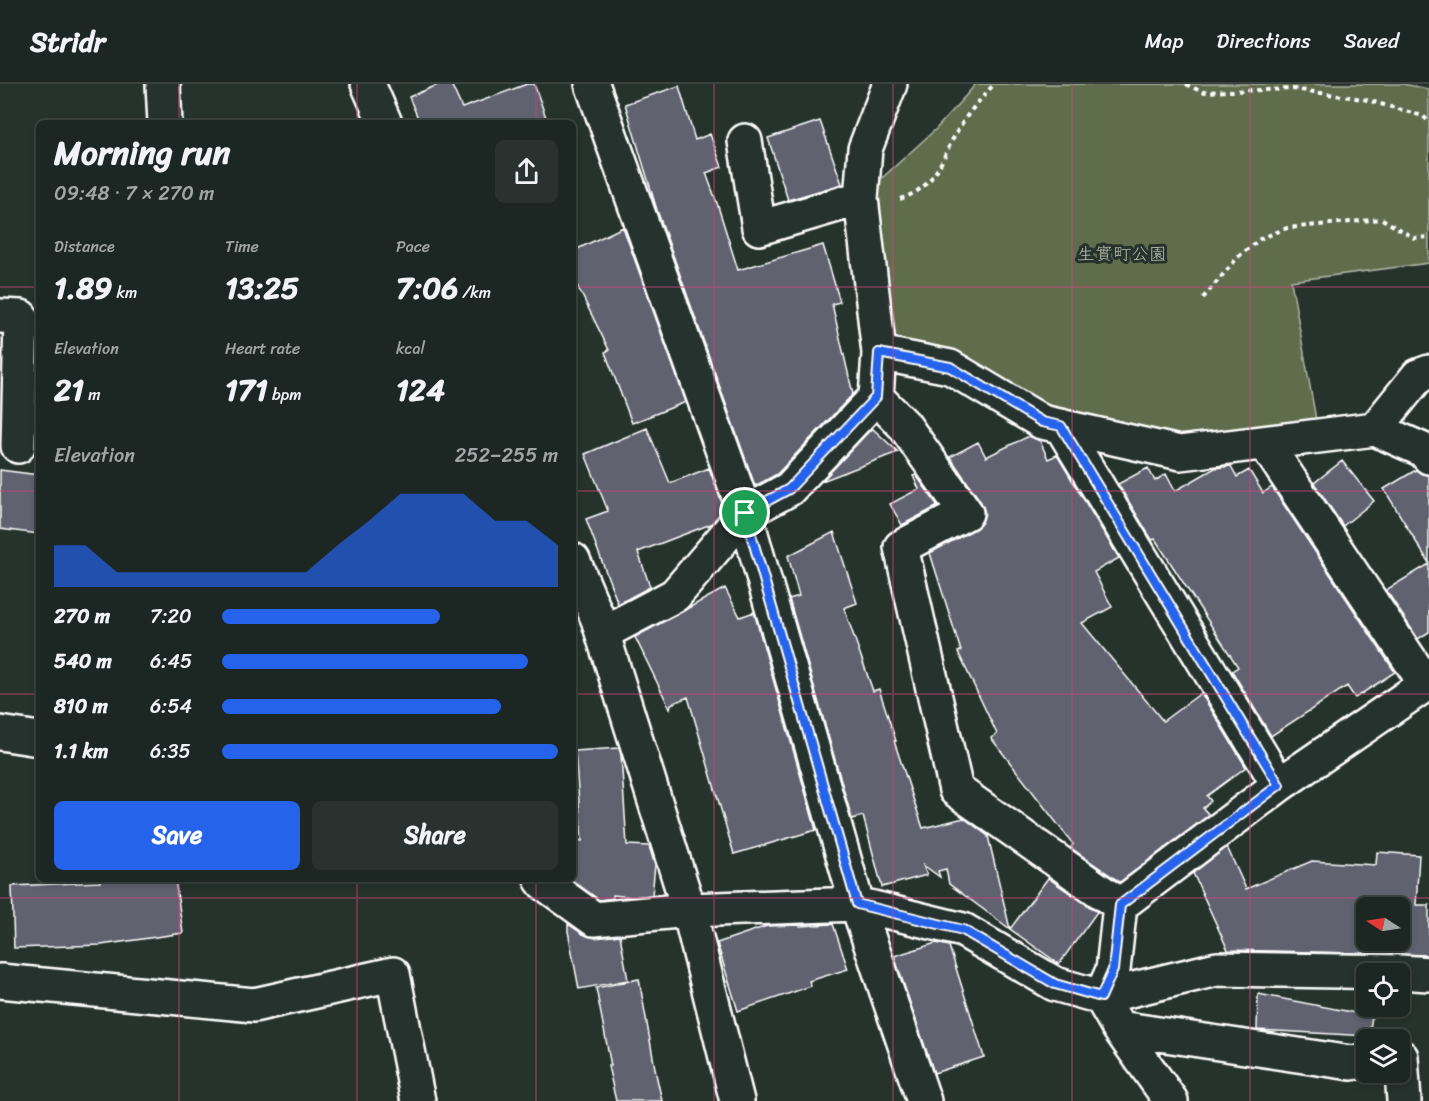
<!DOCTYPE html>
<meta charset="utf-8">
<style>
:root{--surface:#1c2622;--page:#29322f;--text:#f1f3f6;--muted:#a0a5a5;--line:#3a4340;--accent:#2563eb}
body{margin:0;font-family:Sriracha,"Klee One",sans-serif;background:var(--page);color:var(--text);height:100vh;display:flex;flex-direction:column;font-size:22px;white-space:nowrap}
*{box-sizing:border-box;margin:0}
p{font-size:20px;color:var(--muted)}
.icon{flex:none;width:33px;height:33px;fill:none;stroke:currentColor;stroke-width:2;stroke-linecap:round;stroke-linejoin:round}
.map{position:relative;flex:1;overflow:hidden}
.sheet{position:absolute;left:36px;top:36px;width:540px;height:762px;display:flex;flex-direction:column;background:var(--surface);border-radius:9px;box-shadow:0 3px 9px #0003,0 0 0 2px var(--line)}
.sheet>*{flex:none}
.needle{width:39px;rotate:282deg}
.fabs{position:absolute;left:1356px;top:813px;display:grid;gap:12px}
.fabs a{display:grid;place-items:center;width:54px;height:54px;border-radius:9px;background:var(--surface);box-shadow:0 3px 9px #0003,0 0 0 2px var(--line);font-size:30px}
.pin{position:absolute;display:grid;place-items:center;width:51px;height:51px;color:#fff;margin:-26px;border:3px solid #fff;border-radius:50%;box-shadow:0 2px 6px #0007}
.round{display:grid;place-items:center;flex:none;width:63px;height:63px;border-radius:9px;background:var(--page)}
.headline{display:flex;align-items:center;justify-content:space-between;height:102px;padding:0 18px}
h1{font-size:33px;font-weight:700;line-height:45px}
.figures{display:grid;grid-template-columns:repeat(3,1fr);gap:9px;height:102px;padding:6px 18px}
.figures div{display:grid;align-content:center}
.figures b{font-size:30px;font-weight:700}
.figures small{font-size:16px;font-weight:400}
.figures p{font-size:16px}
.chart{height:168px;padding:12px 18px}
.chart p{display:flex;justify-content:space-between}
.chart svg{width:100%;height:108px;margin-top:6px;fill:var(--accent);opacity:.7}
.action{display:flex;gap:12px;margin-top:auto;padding:12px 18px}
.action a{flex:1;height:69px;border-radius:9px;background:var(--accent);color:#fff;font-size:24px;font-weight:700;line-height:69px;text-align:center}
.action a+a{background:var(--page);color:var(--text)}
ul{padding:0 18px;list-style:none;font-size:20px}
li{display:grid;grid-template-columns:96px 72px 1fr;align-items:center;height:45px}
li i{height:15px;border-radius:8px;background:var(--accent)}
header{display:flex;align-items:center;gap:36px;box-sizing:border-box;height:84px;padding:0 30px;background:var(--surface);border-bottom:2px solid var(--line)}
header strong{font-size:28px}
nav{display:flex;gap:33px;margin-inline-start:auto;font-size:21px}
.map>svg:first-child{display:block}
.green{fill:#5f6d4e;stroke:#afb6a6;stroke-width:1.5}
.building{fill:#61626f;stroke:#fff;stroke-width:1.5;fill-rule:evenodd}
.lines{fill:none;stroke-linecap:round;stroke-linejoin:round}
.minor-casing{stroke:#fff;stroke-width:38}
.path{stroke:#fff;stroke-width:4;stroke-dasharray:4.5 4.5;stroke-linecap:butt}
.minor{stroke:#26332d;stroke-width:33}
.route-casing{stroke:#fff;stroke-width:12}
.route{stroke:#2563eb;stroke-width:8}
.grid{fill:none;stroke:#ce467c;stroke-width:1.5;stroke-opacity:0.55}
.labels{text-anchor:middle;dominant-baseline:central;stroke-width:6;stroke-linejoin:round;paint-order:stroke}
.park-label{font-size:18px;fill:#b7bdaf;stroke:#26332d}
</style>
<header>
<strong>Stridr</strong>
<nav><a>Map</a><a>Directions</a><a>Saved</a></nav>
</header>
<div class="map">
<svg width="1429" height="1017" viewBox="0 0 1429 1017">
<rect width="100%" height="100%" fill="#26332d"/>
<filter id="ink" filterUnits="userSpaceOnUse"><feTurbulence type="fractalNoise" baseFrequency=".0167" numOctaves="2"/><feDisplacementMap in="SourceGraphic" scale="12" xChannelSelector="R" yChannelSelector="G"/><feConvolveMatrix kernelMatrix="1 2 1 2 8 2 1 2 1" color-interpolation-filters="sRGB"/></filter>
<g filter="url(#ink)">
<!-- green -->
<path class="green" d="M976,0H1403L1429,5V179L1291,197L1317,341L1183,355L1103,346L885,260L870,133L881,95L936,45Z"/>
<!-- building -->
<path class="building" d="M440,0H451L462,24L527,0H534L548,39H420L409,13Z
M679,2L695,56L710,50L722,83L706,89L717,119L738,186L823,161L840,218L832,220L853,310L777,390L755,402L657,126L625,20Z
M820,37L842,100L788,116L768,54Z
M623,143L686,318L632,339L605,268L609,266L573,193V167Z
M647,344L670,399L709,384L724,425L711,440L638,468L650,503L618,520L586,435L608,427L585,370Z
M872,344L898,368L822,397Z
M1029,352L1040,357L1048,375L1057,371L1119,474L1094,488L1112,523L1082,539L1163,637L1201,609L1246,683L1207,712L1211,717L1203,724L1209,731L1120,798L1071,764L1073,760L991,654L997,650L958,568L961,567L930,469L975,445L982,438L985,429L981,418L950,373L978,358L986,373Z
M1342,377L1374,417L1343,442L1314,399Z
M1231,382L1237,393L1249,386L1263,409L1272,403L1395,588L1355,614L1347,602L1271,652L1232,587L1238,583L1155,455L1152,456L1118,400L1148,384L1155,397L1166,390L1175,407L1215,384Z
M0,386L39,391V450L0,445Z
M1416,386L1422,390L1429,391V479L1384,405Z
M916,391L938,422L902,441L890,420L919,405L913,392Z
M834,448L857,519L844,524L873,607L879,605L896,657H894L923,744L964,734L988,752L1010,845L949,800L946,785L938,787L940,793L923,781L927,791L882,803L863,732L852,735L789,515L799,512L788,472Z
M1429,480V548L1418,555L1386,506Z
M725,504L740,533L754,528L816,746L734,770L688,613L671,620L670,625L635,553Z
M619,664L621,671L627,761L649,762L655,781L652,811L633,813L613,811V814L599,816L572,796L575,756L582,757L575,667Z
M1227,763L1246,805L1312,777L1376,781L1377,768L1419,771L1416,821H1429V871L1228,866L1193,789ZM1366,824H1400V856H1366Z
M1048,794L1097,828L1059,880L1010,845Z
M99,795H175L183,849L101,861L14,864L12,802L100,798Z
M568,840L583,850L595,854L620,851L628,896L579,905L568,847Z
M833,840L848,885L809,897L811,902L738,927L717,859L767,842L799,841L800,842Z
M936,859L949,862L984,973L934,989L894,872Z
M639,895L656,990L662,1017H616L608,982H611L596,904Z
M1258,910L1372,932L1369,952L1257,946Z"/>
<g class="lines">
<defs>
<path id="minor" d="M163,0L165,39
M368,0L385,39
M592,0L745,429L857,820L924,1017
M745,57L759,144L861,114
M0,232L21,233L18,362
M879,269L950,283L1042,338L1180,369L1375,345L1423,366L1429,373
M876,313L904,341L966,429L901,463L956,706L1120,821
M1061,342L1279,701
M1375,345L1418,292L1429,288
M1265,359L1426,600
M573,476L598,535L689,826L737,1017
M603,549L675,511L745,429L789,405L876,313L879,269L861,114L865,65L890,0
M0,649L39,655
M541,795L544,799L594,835L689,826L857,820L963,846L1055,900L1101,913L1217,885L1400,888L1429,890
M0,897L254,921L393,890L418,1017
M1119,944L1351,979L1366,977
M1400,973H1401L1404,1017
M1171,1017L1119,944L1101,913L1113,886L1120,821L1279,701L1429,598"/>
</defs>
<!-- minor casing -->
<use href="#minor" class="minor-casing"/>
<!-- path -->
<path class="path" d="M1186,0L1202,8L1293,5L1363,15L1423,32L1429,38
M900,115C940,102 941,71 961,41C970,26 983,13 994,0
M1203,214L1238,173L1260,155L1287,144L1382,135L1414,154L1429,153"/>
<!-- minor -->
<use href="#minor" class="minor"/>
</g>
</g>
<g class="lines" filter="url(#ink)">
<defs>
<path id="route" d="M879,269L950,283L1042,338L1061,342L1279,701L1120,821L1113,886L1101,913L1055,900L963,846L857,820L745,429L789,405L876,313Z"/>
</defs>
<!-- route casing -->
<use href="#route" class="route-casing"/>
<!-- route -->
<use href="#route" class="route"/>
</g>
<!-- grid -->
<path class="grid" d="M179,0V39M357,0V39M536,0V39M714,0V1017M893,0V1017M1072,0V1017M1250,0V1017M0,203H39M573,203H1429M0,407H39M573,407H1429M0,610H39M573,610H1429M179,795V1017M357,795V1017M536,795V1017M0,814H1429"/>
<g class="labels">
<!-- park labels -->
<g class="park-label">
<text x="1122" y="170">生實町公園</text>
</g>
</g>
</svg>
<div class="fabs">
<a><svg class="needle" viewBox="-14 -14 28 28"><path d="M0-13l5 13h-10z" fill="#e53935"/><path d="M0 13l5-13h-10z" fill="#a0a5a5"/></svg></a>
<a><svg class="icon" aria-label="locate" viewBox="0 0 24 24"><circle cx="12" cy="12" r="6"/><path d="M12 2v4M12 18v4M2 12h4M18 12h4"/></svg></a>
<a><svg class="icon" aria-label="layers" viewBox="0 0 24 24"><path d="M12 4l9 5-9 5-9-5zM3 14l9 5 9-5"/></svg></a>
</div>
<div class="pin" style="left:745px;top:429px;background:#1e9e55"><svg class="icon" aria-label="arrive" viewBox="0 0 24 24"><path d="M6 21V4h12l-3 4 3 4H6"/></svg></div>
<section class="sheet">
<div class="headline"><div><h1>Morning run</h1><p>09:48 · 7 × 270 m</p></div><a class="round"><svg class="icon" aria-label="share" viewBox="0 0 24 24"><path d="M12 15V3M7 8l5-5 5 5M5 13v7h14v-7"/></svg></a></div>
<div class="figures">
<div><p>Distance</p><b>1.89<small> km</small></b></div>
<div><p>Time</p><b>13:25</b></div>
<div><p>Pace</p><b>7:06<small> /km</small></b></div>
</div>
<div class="figures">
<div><p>Elevation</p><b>21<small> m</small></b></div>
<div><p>Heart rate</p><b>171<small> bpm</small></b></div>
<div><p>kcal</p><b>124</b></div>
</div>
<div class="chart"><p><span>Elevation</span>252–255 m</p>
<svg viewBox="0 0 160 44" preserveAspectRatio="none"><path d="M0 44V27L10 27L20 38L30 38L40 38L50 38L60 38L70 38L80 38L90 27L100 17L110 6L120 6L130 6L140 17L150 17L160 27V44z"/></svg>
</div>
<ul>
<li><b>270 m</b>7:20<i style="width:65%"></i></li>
<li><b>540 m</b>6:45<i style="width:91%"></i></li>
<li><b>810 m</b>6:54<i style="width:83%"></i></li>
<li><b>1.1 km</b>6:35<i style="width:100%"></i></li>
</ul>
<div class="action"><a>Save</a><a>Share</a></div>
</section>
</div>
